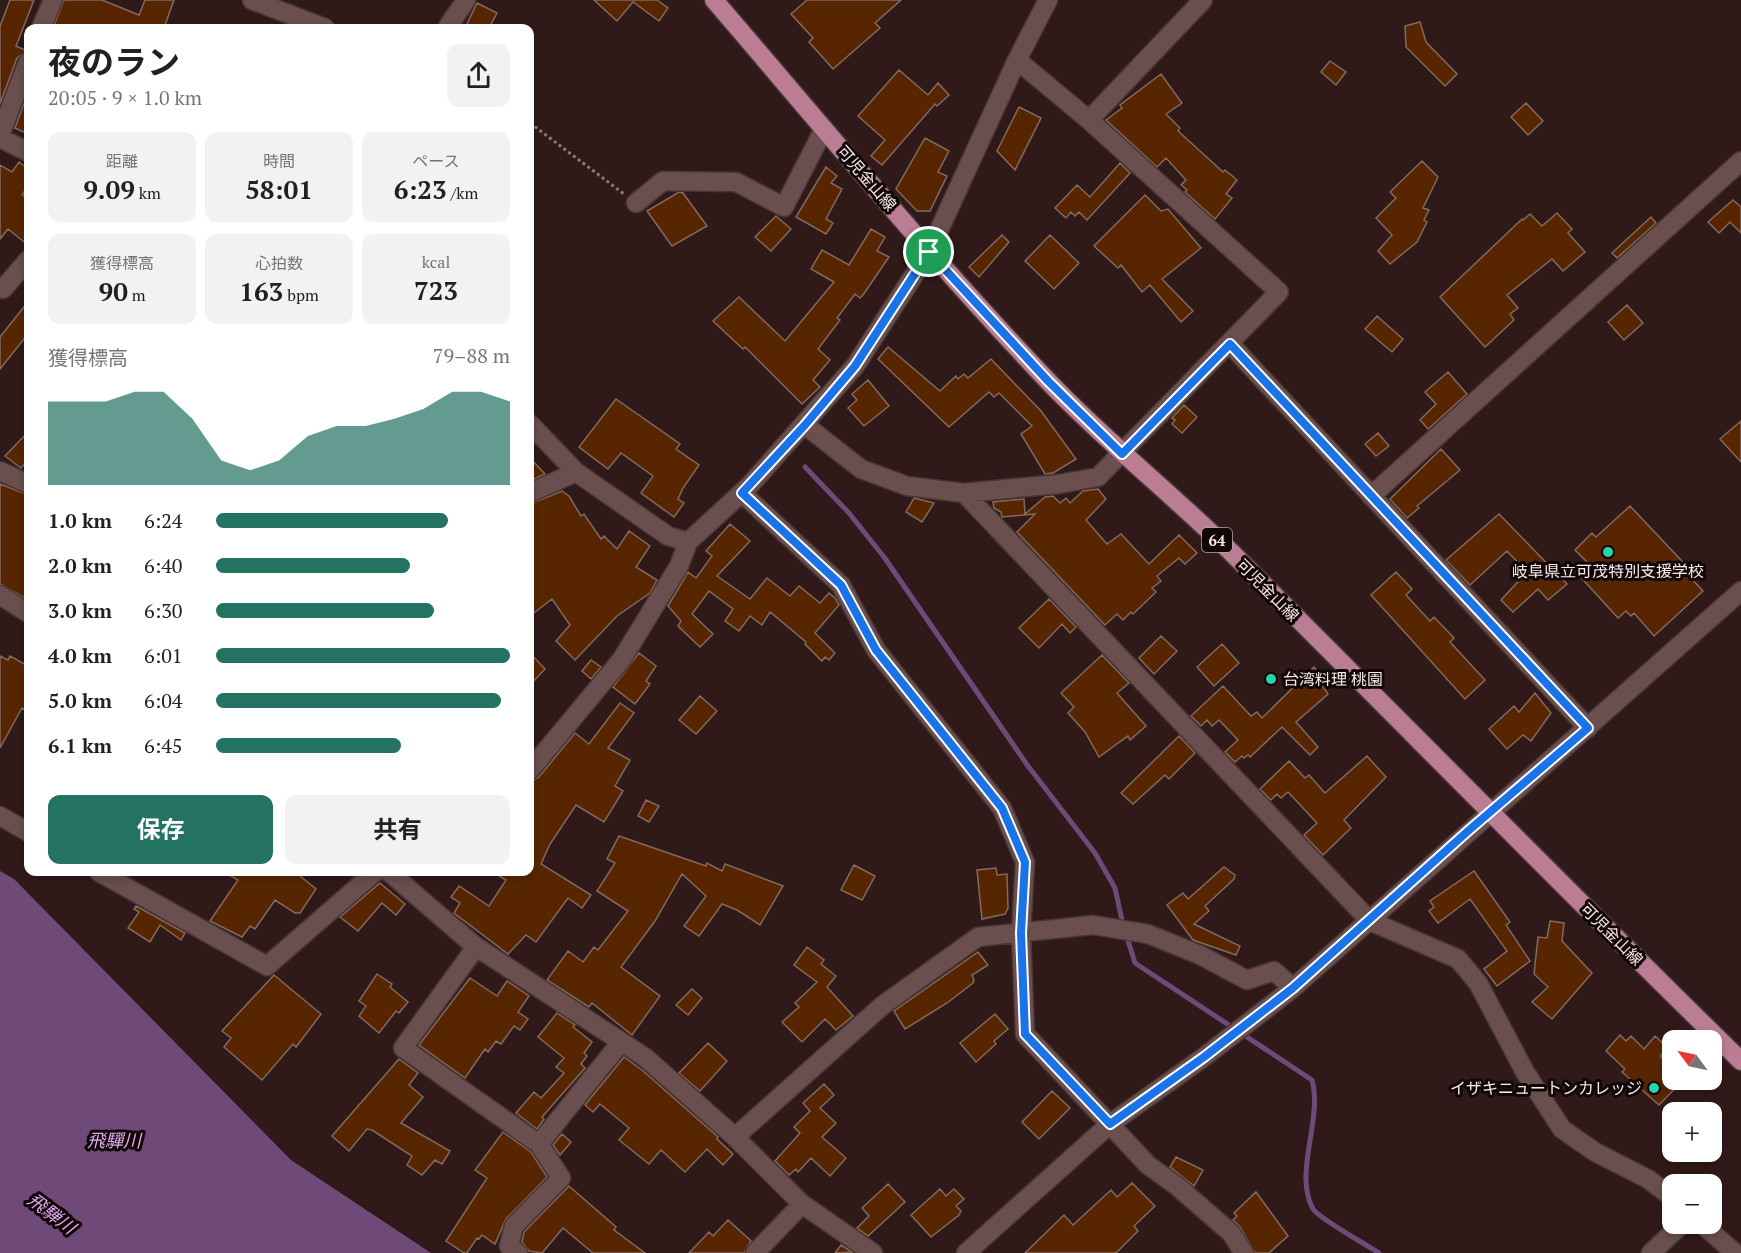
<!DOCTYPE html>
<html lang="ja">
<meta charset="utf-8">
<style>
:root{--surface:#fff;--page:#f2f2f2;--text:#202124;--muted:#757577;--accent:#237262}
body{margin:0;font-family:"PT Serif","Noto Sans JP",serif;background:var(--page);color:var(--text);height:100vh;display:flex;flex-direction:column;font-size:22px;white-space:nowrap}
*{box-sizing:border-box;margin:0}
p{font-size:20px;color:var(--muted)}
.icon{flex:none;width:33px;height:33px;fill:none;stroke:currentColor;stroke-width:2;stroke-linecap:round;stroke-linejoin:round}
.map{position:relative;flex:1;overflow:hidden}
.panel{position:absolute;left:24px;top:24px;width:510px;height:852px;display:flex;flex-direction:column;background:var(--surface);border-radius:12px;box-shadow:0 3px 9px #0003}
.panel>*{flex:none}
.needle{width:39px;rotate:303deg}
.buttons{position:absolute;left:1662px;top:1030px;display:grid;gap:12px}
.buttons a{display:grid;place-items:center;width:60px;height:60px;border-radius:12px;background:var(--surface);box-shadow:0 3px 9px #0003;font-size:30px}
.pin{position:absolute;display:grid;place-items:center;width:51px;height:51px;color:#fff;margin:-26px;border:3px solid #fff;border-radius:50%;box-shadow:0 2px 6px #0007}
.round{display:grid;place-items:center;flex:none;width:63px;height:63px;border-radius:12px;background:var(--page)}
.overview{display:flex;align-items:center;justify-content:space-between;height:102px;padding:0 24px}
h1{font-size:33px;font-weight:700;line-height:45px}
.stats{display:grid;grid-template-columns:repeat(3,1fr);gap:9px;height:102px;padding:6px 24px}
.stats div{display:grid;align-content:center;border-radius:12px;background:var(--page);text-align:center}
.stats b{font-size:26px;font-weight:700}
.stats small{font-size:16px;font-weight:400}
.stats p{font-size:16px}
.chart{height:168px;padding:12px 24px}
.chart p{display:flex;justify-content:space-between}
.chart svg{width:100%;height:108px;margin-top:6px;fill:var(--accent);opacity:.7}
.primary-button{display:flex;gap:12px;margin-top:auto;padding:12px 24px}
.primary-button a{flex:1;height:69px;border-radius:12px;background:var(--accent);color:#fff;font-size:24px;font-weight:700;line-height:69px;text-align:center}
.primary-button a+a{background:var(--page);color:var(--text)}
ul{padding:0 24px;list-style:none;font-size:20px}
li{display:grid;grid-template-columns:96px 72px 1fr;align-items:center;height:45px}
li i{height:15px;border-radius:8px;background:var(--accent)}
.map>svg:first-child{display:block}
.water{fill:#6f4a78}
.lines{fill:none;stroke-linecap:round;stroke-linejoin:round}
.stream{stroke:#6f4a78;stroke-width:5}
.building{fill:#572601;stroke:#826a5d;stroke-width:1.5}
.minor-casing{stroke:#493738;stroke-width:21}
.major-casing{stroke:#493738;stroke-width:21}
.path{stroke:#8d7979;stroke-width:3;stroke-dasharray:3 3;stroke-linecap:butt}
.minor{stroke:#6a4f4e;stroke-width:18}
.major{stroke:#ba7d94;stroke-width:18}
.route-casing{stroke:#fff;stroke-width:12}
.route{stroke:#1a73e8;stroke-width:8}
.poi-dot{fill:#27d5ad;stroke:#110707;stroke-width:2}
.labels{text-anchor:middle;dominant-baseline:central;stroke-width:6;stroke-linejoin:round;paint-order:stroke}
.shield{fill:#110707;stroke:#b6a7a7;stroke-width:1.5}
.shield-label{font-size:15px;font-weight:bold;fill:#fcebeb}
.street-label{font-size:16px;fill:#fcebeb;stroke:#110707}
.poi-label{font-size:16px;fill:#fcebeb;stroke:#110707}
.water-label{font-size:18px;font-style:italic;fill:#e2a9f0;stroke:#110707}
</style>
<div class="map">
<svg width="1741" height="1253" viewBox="0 0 1741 1253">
<rect width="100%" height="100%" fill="#301919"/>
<!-- water -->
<path class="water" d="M0,871L14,879L291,1160L431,1253H0Z"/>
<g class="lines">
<!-- stream -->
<path class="stream" d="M805,467L849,513L884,557L1028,766L1095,853L1115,888L1123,925
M1126,934L1135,963L1312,1080C1323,1120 1293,1173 1313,1209C1318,1218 1367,1245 1379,1253"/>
</g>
<!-- building -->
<path class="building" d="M10,0H34L16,46L27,51L17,58L0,104V26Z
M64,0H102L139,15L145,0H174L165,25L172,28H53Z
M594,0H657L668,8L659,21L633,2L617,21Z
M807,0H901L875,23L880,28L833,69L809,42L813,38L791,14Z
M477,3L497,13L489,28H465Z
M1420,22L1426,42L1457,74L1445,86L1406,47L1405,26Z
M1330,61L1346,72L1336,85L1321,72Z
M899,70L928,95L938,83L949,95L937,106L935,104L882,165L871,156L885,140L858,116Z
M1161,74L1182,103L1166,114L1180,128L1178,131L1223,172L1225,170L1237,180L1226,194L1232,198L1215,219L1185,192L1187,190L1181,185L1186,180L1166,158L1157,167L1106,120L1122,108L1120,105Z
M28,92V134L15,128Z
M1526,103L1543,121L1528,135L1511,117Z
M1019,107L1041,118L1015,170L997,151Z
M925,138L949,151L938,172L947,176L930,211H917L896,189Z
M1422,161L1438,177L1423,208L1429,210L1424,220L1427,222L1417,242L1390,264L1378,251L1392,235L1376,218L1396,198L1390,192Z
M19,162L28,169V186L22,195L28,199V245L8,229L0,239V165L12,172Z
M1120,163L1130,173L1087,220L1079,212L1075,216L1071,212L1066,218L1055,208L1077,185L1090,197Z
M826,167L837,176L831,183L842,189L826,219L833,223L826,234L796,217Z
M679,192L683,193L707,226L672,246L647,211Z
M1145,195L1161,211L1168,209L1201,248L1162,279L1193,311L1181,322L1150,285L1142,292L1121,265L1118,268L1094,246Z
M1733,200L1741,207V233L1730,222L1719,233L1708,222Z
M1557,213L1572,229L1568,233L1585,252L1563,271L1552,259L1507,295L1518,308L1510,314L1514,320L1485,347L1440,297L1522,219L1523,220L1530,214L1542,226Z
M776,216L791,229L771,251L755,237Z
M1651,217L1656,223L1617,258L1612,253Z
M871,229L885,237L877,251L889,257L863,295L860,298L855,294L837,318L840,320L818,349L830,360L813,380L820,387L802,404L745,347L743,349L713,321L739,297L785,341L834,282L811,269L822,250L849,265Z
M1002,235L1009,242L979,277L969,267Z
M1050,235L1079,263L1054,289L1025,261Z
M28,302V334L0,369V337Z
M1627,305L1643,323L1624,340L1608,322Z
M1377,316L1403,339L1392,352L1365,329Z
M888,347L940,391L956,376L958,379L964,374L968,378L991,359L1041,411L1076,459L1053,473L1045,474L1021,434L1032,426L999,393L994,397L989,392L949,427L878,359Z
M1448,372L1467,394L1428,429L1420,420L1436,404L1425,392Z
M868,380L889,406L864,426L848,408L857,400L852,394Z
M616,399L680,444L676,449L699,465L683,488L678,499L684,503L674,517L641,493L653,476L621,453L608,469L579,447Z
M1184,405L1197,417L1182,433L1172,424L1175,420L1172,418Z
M1741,421V462L1720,439Z
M28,432V460L21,468L5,456Z
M1378,433L1389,446L1376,456L1365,444Z
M1441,449L1460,470L1417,506L1419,508L1407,518L1390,499Z
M530,458L545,474L530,481Z
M0,484L28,495V600L0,584Z
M1098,489L1106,499L1086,520L1107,544L1121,534L1149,564L1179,535L1197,553L1185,564L1179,558L1157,576L1161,581L1152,588L1156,592L1133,614L1131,612L1123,620L1117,614L1105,625L1017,532L1035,514L1002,517L1001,512L994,508L993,502L1024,499L1025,514L1045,497L1053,496L1060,503L1066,498L1070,503L1083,491Z
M562,491L569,496L581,516L584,514L601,539L604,536L617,549L629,531L650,546L636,567L657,580L650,593L617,616L575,660L556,641L570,625L552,599L530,616V504Z
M914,498L934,503L922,522L906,512Z
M1630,506L1695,575L1691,578L1703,591L1654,636L1634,613L1631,616L1626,611L1618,618L1576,572L1587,562L1575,550L1592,533L1596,537Z
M1499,514L1567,584L1548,600L1538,589L1513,612L1501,600L1527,572L1507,551L1470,585L1446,560Z
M730,524L750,541L717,576L750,599L767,578L790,596L799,586L820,603L829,593L835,598L839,605L815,633L835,653L829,660L825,657L822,661L805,644L806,642L770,612L762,625L750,616L739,631L725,621L733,609L709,591L692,614L713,634L700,647L678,626L681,621L668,606L688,572L696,578L712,556L706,551Z
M1396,572L1412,589L1406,595L1430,621L1434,617L1454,638L1450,642L1485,680L1465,699L1371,595Z
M1049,599L1076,627L1070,633L1062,624L1039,648L1019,628Z
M1161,636L1177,651L1154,674L1139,658Z
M1222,644L1239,663L1214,686L1197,667Z
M530,653L545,669L530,685Z
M639,653L656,666L646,681L650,684L635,704L613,687Z
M1102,655L1129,683L1117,693L1146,726L1130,740L1128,736L1099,757L1085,732L1068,713L1074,707L1061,693Z
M0,656L8,660L10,656L28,666V700L24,709L22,708L0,748Z
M591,660L601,667L591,679L582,671Z
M1314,667L1326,681L1322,685L1328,694L1296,722L1318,747L1310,755L1282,727L1250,757L1248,755L1244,758L1242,756L1235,762L1225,752L1238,740L1219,720L1212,726L1207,720L1201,726L1191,716L1223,686L1251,716L1257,712L1262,718Z
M1535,693L1551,713L1531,741L1523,735L1507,749L1489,729L1514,706L1519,712Z
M700,696L717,711L696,734L679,720Z
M620,703L634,713L608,748L630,760L615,786L623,791L604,822L576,805L550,844L541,864L591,895L582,908L568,898L536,942L526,935L508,954L454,913L460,903L451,897L459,886L489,906L506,880L492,872H530V782L539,777L575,733L589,744Z
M1179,736L1195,753L1169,779L1165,775L1133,804L1121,793Z
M1367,756L1386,777L1344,820L1351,828L1323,855L1304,835L1317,823L1288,792L1281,798L1277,794L1271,800L1260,789L1289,761L1305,778L1309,775L1325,793Z
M646,800L659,806L649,822L638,816Z
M619,836L706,866L707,863L722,871L725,864L783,886L760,925L737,910L722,904L699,936L684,926L706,896L682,874L655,921L621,967L660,996L632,1035L592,1003L589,1007L547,980L568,951L583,962L594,947L598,950L628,911L597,891L615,863L607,859Z
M854,865L875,876L862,900L841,890Z
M1224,867L1235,875L1234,879L1205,906L1209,911L1194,924L1240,946L1236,955L1193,940L1167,905L1183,893L1188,899Z
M996,868L997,875L1007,874L1008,908L1005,914L982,919L977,870Z
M1474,871L1510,922L1506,925L1530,961L1497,986L1484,969L1507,951L1470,899L1438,923L1429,911L1434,907L1430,901Z
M224,872H295L316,889L300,913H295L275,900L255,929L250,926L242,937L210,921L238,880Z
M380,883L405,904L396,915L382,903L358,931L340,917Z
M136,906L185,933L181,940L160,925L150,942L128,928L139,912L134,909Z
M1550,921L1564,923L1562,941L1592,973L1552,1019L1532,1002L1548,987L1534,974L1538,937L1547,938Z
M807,947L824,960L821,964L836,976L827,987L853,1016L836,1030L825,1019L802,1042L782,1022L799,1007L795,1003L817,982L794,965Z
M978,952L988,965L972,975L974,980L973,983L947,1003L905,1029L894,1011Z
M377,974L392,984L390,987L408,1002L399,1013L396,1011L379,1033L359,1016L366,1006L359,1001Z
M274,975L321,1014L296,1047L293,1044L262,1080L224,1047L231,1038L222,1031Z
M470,978L497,996L507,981L529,996L518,1012L528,1019L520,1030L514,1026L501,1044L496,1041L488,1052L485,1049L465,1078L419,1045Z
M692,989L702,998L688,1015L676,1005Z
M557,1013L575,1025L573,1027L592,1042L584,1053L587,1056L581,1064L585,1068L542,1117L544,1119L537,1129L516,1113L534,1092L541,1098L564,1073L556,1067L564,1058L538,1037Z
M995,1014L1008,1029L994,1041L996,1044L976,1062L960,1043Z
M1620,1035L1626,1041L1631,1036L1644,1049L1655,1036L1668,1048L1660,1056L1672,1068V1080H1683L1659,1105L1622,1072L1625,1069L1606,1051Z
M708,1043L727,1061L700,1091L679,1073Z
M624,1057L642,1070L718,1137L717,1139L733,1154L723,1165L707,1149L685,1172L661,1150L649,1164L619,1140L629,1128L600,1104L593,1112L585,1105Z
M399,1059L418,1073L409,1085L423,1097L401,1123L450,1151L442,1164L435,1160L422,1175L407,1165L412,1156L372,1130L367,1129L349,1151L332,1136Z
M824,1084L834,1095L820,1108L836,1123L822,1137L846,1158L830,1176L811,1158L798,1172L796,1169L789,1175L775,1161L800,1133L794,1127L810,1111L803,1103Z
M1052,1091L1070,1108L1039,1139L1022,1122Z
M503,1132L531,1152L547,1177L506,1219L495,1244L482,1235L479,1239L477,1238L467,1253H464L446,1241L487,1178L475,1170Z
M562,1134L571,1142L560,1155L553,1145Z
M1176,1157L1203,1170L1194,1186L1170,1167Z
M1132,1183L1155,1206L1134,1226L1138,1231L1116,1253H1025L1064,1215L1073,1225L1111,1190L1117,1197Z
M888,1184L905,1202L868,1236L857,1228L869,1216L862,1208Z
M569,1186L616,1227L614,1230L645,1253H593L563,1228L542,1253L529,1251L522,1242L524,1232Z
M940,1189L946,1196L954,1189L964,1199L956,1206L961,1211L959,1215L931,1237L911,1215Z
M1256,1192L1288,1236L1269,1253H1255L1240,1227L1233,1220L1237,1216L1234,1213Z
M728,1220L751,1241L744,1253H689L709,1232L713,1236Z
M841,1245L852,1252L835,1253Z"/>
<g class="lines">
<defs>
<path id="minor" d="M252,0L325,28
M41,28L53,0
M447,28L466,0
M1089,120L1203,0
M0,135L28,62
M0,138L28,152
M636,203L663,181L736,182L784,207L824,129
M3,289L28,260
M1230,344L1588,728
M530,424L576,472L668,536L688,542
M805,425L861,469L907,486L964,493L1059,484L1098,477L1279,292L1089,120L1017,60
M0,471L28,484
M530,493L576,472
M742,493L841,585L876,650L1002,808L1025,862L1021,933L1025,1034L1148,1165L1177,1186L1231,1233L1244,1253
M964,493L1370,921L1458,959L1478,983L1525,1072L1562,1129L1595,1152L1648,1179L1672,1197
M1371,496L1741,161
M0,595L28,613
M530,770L622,659L679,566L688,542L749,486L855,366L929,252L1017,60L1048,0
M0,816L28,832
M99,872L267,966L375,872
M389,872L475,946L646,1058L735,1137L802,1204L873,1253
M476,947L403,1048L539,1144L621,1042
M735,1137L883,1005L978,937L1093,925L1148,934L1200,955L1247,980L1274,971L1293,988
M1702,1224L1735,1253
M518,1253L509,1246L514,1226L561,1178L539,1144
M755,1253L802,1204
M966,1253L1110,1124L1204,1057L1293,988L1741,591
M1651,1253L1682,1224"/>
<path id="major" d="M714,0C823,127 931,258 1047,380C1105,441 1171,493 1231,552C1401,721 1569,893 1741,1061"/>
</defs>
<!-- minor casing -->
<use href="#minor" class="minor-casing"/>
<!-- major casing -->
<use href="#major" class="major-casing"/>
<!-- path -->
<path class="path" d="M530,123L624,194"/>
<!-- minor -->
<use href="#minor" class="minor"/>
<!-- major -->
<use href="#major" class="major"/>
</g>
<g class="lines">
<defs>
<path id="route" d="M929,252L1048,381L1122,454L1230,344L1588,728L1468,831L1293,988L1204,1057L1110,1124L1025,1034L1021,933L1025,862L1002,808L876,650L841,585L742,493L805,425L855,366Z"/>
</defs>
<!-- route casing -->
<use href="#route" class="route-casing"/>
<!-- route -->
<use href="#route" class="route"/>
</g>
<!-- markers -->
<g class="poi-dot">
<circle cx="1608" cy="552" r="6"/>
<circle cx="1271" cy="679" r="6"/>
<circle cx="1654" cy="1088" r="6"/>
</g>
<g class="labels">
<!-- shield labels -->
<rect class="shield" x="1202" y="528" width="30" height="24" rx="4.5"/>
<g class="shield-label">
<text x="1217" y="540">64</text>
</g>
<!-- street labels -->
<g class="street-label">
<text transform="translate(867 178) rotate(49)">可児金山線</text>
<text transform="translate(1268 590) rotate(45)">可児金山線</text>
<text transform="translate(1612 934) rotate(45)">可児金山線</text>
</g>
<!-- poi labels -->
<g class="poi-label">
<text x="1608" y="571">岐阜県立可茂特別支援学校</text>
<text x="1283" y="679" text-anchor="start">台湾料理 桃園</text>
<text x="1642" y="1088" text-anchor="end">イザキニュートンカレッジ</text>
</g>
<!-- water labels -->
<g class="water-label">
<text x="114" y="1140">飛驒川</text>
<text transform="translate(52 1213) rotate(37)">飛騨川</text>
</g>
</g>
</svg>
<div class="buttons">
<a><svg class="needle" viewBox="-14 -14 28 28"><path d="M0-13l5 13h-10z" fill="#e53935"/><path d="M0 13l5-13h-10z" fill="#757577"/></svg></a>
<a>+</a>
<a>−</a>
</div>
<div class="pin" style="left:929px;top:252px;background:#1e9e55"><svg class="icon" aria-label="arrive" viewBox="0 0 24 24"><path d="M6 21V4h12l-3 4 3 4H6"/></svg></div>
<section class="panel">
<div class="overview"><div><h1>夜のラン</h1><p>20:05 · 9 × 1.0 km</p></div><a class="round"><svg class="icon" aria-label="share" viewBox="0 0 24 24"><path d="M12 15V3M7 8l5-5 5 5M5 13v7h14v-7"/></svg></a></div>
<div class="stats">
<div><p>距離</p><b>9.09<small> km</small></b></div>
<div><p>時間</p><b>58:01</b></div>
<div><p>ペース</p><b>6:23<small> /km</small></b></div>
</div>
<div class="stats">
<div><p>獲得標高</p><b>90<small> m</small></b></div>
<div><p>心拍数</p><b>163<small> bpm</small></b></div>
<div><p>kcal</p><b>723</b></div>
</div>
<div class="chart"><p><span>獲得標高</span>79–88 m</p>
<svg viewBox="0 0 160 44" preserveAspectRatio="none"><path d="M0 44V10L10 10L20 10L30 6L40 6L50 17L60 34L70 38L80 34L90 24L100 20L110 20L120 17L130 13L140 6L150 6L160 10V44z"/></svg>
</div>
<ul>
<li><b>1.0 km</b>6:24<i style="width:79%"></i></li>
<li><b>2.0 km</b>6:40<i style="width:66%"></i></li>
<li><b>3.0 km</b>6:30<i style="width:74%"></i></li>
<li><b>4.0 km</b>6:01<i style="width:100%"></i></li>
<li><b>5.0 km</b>6:04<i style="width:97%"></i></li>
<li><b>6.1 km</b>6:45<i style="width:63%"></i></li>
</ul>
<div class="primary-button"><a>保存</a><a>共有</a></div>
</section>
</div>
